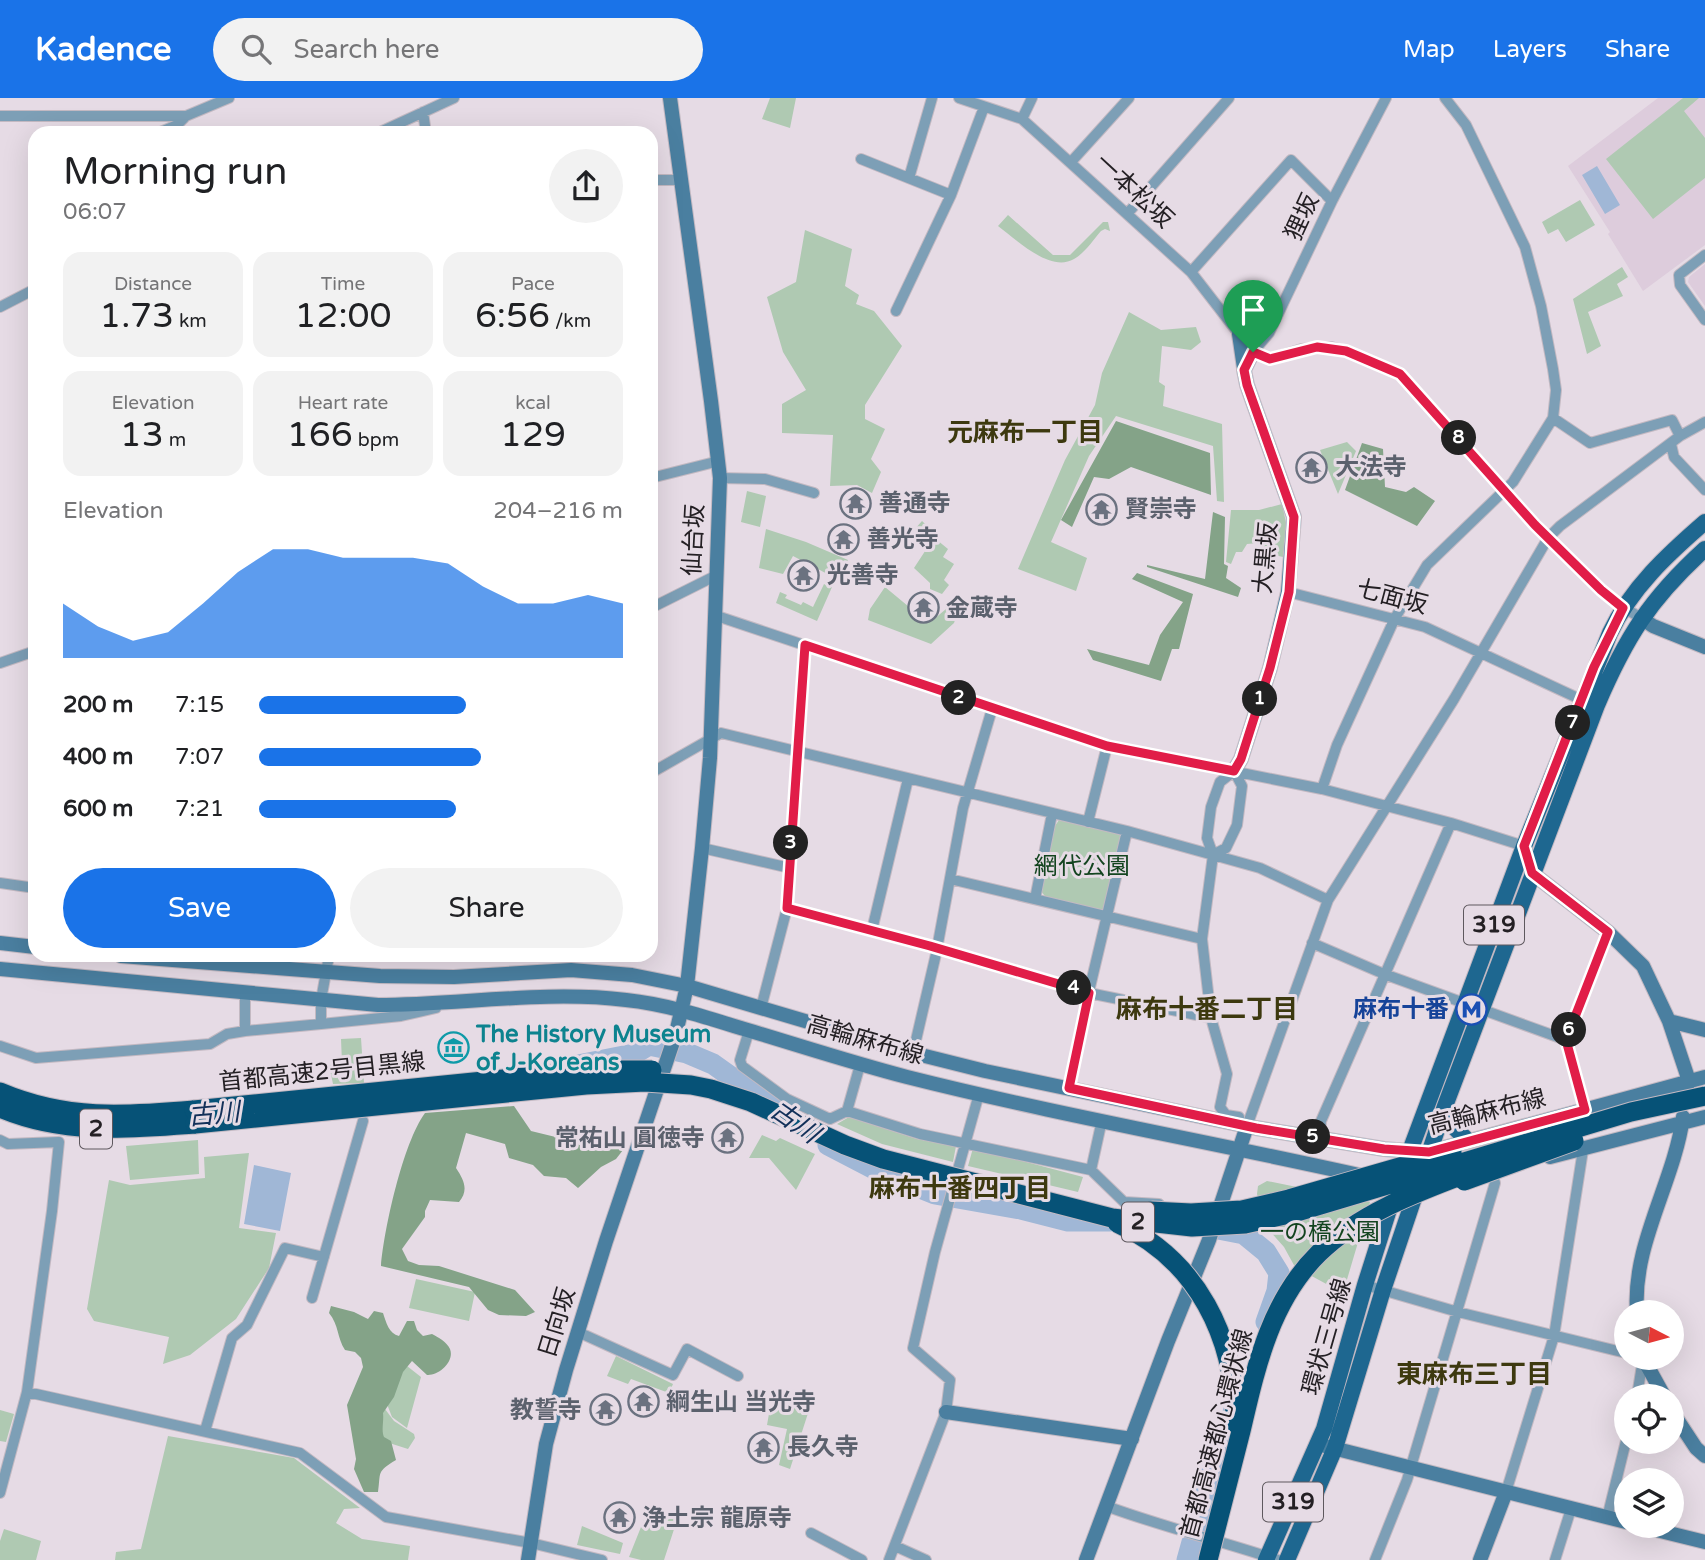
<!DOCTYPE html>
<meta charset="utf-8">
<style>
:root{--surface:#fff;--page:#f2f2f2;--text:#202124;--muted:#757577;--accent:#1a73e8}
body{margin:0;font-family:"Varela Round","Noto Sans JP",sans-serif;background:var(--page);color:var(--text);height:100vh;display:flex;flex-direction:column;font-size:26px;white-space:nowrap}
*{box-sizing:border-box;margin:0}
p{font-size:23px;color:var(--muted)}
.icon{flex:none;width:38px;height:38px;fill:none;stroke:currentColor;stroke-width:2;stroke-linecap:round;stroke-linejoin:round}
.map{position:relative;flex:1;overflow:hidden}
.drawer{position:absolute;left:28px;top:28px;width:630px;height:836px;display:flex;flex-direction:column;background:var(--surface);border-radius:21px;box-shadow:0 7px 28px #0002}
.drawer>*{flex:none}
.needle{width:46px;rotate:96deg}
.buttons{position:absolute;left:1614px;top:1202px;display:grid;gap:14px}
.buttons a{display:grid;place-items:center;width:70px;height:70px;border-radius:50%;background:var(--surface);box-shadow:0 7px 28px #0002;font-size:35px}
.pin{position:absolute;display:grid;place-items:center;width:60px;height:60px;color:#fff;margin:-72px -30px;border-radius:50% 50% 50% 0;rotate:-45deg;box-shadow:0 0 7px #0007}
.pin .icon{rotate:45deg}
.km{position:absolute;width:35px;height:35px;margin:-18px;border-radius:50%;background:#222;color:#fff;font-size:19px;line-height:35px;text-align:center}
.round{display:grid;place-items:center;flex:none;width:74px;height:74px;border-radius:37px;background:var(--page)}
.overview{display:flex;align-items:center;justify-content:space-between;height:119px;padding:0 35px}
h1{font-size:38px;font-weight:600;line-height:52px}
.figures{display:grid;grid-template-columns:repeat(3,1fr);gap:10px;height:119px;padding:7px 35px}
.figures div{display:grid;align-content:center;border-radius:18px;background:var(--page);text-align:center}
.figures b{font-size:35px;font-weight:600}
.figures small{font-size:19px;font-weight:400}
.figures p{font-size:19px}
.chart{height:196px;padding:14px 35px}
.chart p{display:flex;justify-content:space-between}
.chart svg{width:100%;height:126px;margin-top:7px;fill:var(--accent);opacity:.7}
.action{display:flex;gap:14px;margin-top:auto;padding:14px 35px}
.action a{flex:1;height:80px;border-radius:42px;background:var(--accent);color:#fff;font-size:28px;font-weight:600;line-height:80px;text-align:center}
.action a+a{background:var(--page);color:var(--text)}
ul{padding:0 35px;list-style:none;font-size:23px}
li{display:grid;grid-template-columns:112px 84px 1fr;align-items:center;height:52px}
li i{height:18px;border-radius:9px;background:var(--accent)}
header{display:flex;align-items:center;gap:42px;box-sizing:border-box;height:98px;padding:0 35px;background:var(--accent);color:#fff}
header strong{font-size:33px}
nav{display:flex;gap:38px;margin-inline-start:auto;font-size:24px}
.search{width:490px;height:63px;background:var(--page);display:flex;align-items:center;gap:18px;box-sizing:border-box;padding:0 24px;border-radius:38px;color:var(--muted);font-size:26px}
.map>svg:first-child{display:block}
.built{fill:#ddccdc}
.green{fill:#afc9b2}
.forest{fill:#84a388}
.water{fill:#a0b7d6}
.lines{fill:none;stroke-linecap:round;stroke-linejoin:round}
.river{stroke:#a0b7d6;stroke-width:21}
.street-casing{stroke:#c3b9c2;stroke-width:12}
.secondary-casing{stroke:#c3b9c2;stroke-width:16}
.primary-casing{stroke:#c3b9c2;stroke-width:18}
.highway-casing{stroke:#c3b9c2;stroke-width:21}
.street{stroke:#7d9fb6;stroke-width:10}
.secondary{stroke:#4a7fa0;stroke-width:14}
.primary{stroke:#1e6790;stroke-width:16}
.highway{stroke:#065277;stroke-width:19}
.highway-bridge-casing{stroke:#c3b9c2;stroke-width:21;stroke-linecap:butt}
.highway-bridge{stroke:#065277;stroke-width:19}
.route-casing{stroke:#fff;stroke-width:14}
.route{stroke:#e11d48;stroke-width:9}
.labels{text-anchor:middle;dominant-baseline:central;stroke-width:6;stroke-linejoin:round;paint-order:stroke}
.shield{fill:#e6dbe5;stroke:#5e585e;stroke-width:2}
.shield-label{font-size:23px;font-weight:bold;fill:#242024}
.street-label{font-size:24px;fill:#242024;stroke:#e6dbe5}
.worship-label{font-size:24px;font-weight:bold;fill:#5b616d;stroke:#e6dbe5;text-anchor:start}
.park-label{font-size:24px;fill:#13441f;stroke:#e6dbe5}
.transit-label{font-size:24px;font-weight:bold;fill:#164399;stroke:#e6dbe5;text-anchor:end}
.culture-label{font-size:24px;font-weight:bold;fill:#0d838f;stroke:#e6dbe5;text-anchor:start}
.neighbourhood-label{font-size:26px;font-weight:bold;fill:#3d390f;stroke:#e6dbe5}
.water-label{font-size:26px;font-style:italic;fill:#123059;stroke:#e6dbe5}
</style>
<header>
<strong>Kadence</strong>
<div class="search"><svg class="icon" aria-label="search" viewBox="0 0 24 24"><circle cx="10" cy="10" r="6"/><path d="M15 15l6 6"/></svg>Search here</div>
<nav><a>Map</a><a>Layers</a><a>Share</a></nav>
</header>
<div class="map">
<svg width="1705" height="1462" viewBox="0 0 1705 1462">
<rect width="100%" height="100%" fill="#e6dbe5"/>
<!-- built -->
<path class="built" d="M1658,0H1705V147L1643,193L1608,136L1610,134L1568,68Z
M1705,166V208L1688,184L1689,179Z"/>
<!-- green -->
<path class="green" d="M770,0H796L790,30L762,21Z
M1683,0H1699L1684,13L1705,40V80L1653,121L1606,61Z
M1580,102L1595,127L1566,144L1558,131L1548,136L1542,124Z
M1008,117L1053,157H1070L1103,124H1108L1110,133L1105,131L1101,133C1093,142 1085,155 1074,161C1050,175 1017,142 998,128Z
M805,132L852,151L845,188L859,197L856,206L874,213L902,248L865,307V321L885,331L871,361L881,374L872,395L857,387L830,388L833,337L782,335V306L806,292L783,254L767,199L796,184Z
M1622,169L1628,179L1617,186L1623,198L1588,214L1601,248L1587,256L1573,201Z
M1129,214L1161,232L1196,229L1201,244L1191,252L1162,248L1159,284L1165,288L1163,308L1222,326L1224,404L1217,403L1213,348L1116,318L1089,358L1051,444L1087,460L1076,493L1018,471L1065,362L1095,307L1102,275Z
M1347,344L1356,353L1338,396L1320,352Z
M747,393L766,398L760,429L741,424Z
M1282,406L1287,429L1283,459L1265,455L1258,445L1247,446L1242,454H1236L1231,466L1226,464L1231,412H1259Z
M922,423L939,439L937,442L948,451L943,459L954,466L944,482L949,487L942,496L930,491V485L914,470L931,444L915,431Z
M766,431L806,444L848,462L837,481L793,458L783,476L759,470Z
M824,486L832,489L817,523L776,505L780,494L787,497L785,500L801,507L803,504L813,509Z
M885,489L926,523L933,522L946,511L956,519L954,525L931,546L868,522L870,511Z
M1059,722L1119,736L1123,742L1103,815L1047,801L1041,793L1055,728Z
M361,940L364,985L333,986L329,967L342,965L341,941Z
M849,1019L917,1041L956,1048L953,1064L882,1046L837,1026Z
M762,1037L776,1043L780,1040L815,1056L796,1092L769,1060H749Z
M198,1042L199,1076L130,1082L126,1048Z
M973,1050L1083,1079L1078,1094L968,1068Z
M249,1055L239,1130L276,1135L269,1170L236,1221L190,1257L163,1266L169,1239L94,1223L87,1211L109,1082L130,1087L205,1080L204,1059Z
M1267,1083L1370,1104L1343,1195L1295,1169L1284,1149L1267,1130L1257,1096L1258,1088Z
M416,1181L475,1194L469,1223L409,1210Z
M616,1258L673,1286L669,1295L631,1281L628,1286L607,1278Z
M407,1268L421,1279L407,1330L392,1319L383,1296Z
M382,1307L394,1323L414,1336L415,1340L408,1351L383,1343L378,1316Z
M810,1309L790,1371L779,1367L787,1331L767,1327L770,1310Z
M0,1312L14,1316L6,1344L0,1343Z
M168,1338L294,1360L360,1410L344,1411L336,1425L362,1441L410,1448L408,1462H115L116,1454L141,1451Z
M647,1414L665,1420L671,1417L678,1419L664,1462H641L629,1459Z
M582,1428L623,1445L620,1456L577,1447Z
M4,1431L41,1443L36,1462H0V1443Z"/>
<!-- forest -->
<path class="forest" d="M1116,323L1210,355L1211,397L1131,369L1109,381L1094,379L1072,429L1061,422Z
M1362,345L1383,351L1385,389L1406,394L1414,389L1435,403L1417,428L1345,392Z
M1213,414L1225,419L1224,466L1228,468L1226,480L1241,490L1238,499L1147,469V467L1205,481Z
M1137,475L1193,496L1179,551H1172L1161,583L1093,562L1087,551L1149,567L1160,537L1183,504L1132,481Z
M514,1008L531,1033L576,1044L589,1040L621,1042L623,1052L616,1061L601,1069L578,1090L566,1080L544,1078L533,1067L509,1060L505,1046L466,1035L456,1070C464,1082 469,1092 459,1104L430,1102L425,1113V1119L402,1151L408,1163L419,1167L439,1168L515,1192L535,1214L526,1218L499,1217L488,1212L469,1189L381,1168C384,1131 403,1045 425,1015Z
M331,1208L354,1214L368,1221L374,1213L383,1215C386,1224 389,1236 399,1238L407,1223H414L417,1232L423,1238L432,1236C438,1239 447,1244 450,1251C455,1264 438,1278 427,1277L412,1263L403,1274L394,1299L383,1315C384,1324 381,1332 384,1339L391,1343L396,1362C376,1374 381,1374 378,1394H364L354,1371L356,1361L347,1307L363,1269L361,1260L355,1254L345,1252C337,1240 339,1227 329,1215Z"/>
<!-- water -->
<path class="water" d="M1597,68L1620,107L1605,116L1582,77Z
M254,1067L291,1075L280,1133L244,1126Z"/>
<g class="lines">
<!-- river -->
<path class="river" d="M573,968L634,956L649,947L687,955L713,966L776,1011
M828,1047L878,1073L935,1096L1021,1111L1068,1123H1111
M1213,1130L1244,1136L1266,1154L1279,1175L1277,1193L1266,1224
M1187,1462L1213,1369L1237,1304"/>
<defs>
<path id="street" d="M959,0L1022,21L1191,174L1253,254L1270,261L1302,251L1331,249L1346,253L1400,276L1548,440L1613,503L1641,520
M423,14L426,35
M0,18H186L229,0
M1022,21L1032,0
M158,35L177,27L186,18
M378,35L454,0
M861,61L951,97
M1071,64L1129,0
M909,80L932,0
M651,82H682
M1127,116L1229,0
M1705,157L1679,177L1680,187L1705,222
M1191,174L1291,62L1332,103
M0,209L35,191
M896,213L951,97L984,9
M1253,254L1269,235L1332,103L1386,0
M1553,320L1590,345L1672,322L1680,338
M1671,346L1674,359L1705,392
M651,380L719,363
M720,380L765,381L814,395
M1288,494L1425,529L1582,602
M651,510L715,478
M714,517L1107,648L1322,691L1451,725L1524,748
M0,565L35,553
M651,675L721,635L1127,733L1260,770L1328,802
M1322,691L1337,647L1395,520L1427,467L1513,384L1553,320L1556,292L1553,271L1541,208L1525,149L1466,27L1445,0
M1088,724L1107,648
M702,750L790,770
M1213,757L1226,750L1237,727L1242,688L1234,673L1220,684L1211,709L1207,740L1213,757L1202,841L1211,920L1227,976L1220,1009L1226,1017L1239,1019
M950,781L1202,841
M0,785L35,790
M1035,801L1052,716
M787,810L930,848L1089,895L1211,920
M872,832L908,681
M1312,845L1384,876L1566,942L1585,1012
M329,858L321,902V926L401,918L436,910
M245,895V933L321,926
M761,910L787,810L805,547
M749,933L740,962L742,968L787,1001L830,1021L847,1013L860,967
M1566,942L1608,834
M0,948L36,960L210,946L227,936L245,933
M913,955L936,856L963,710L992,611
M1069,991L1090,889L1127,733
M847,1013L920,1036L1091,1072L1102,1022
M1247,1028L1328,802L1454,601L1548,440L1560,428L1680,338L1705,324
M1320,1040L1321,1023L1451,725
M0,1042L8,1046L59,1044L52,1113L27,1294L0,1395
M1091,1072L1124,1104L1159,1106
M1365,1187L1458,1214L1626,1255
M312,1200L363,1023
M578,1234L673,1277L687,1251L738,1278
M27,1294L300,1355L386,1419L531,1445L602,1462
M1637,1298L1643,1261
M205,1333L232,1240L247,1227L285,1150L324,1159
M1506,1394L1554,1238L1583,1052
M1106,1408C1163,1429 1221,1443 1278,1462
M1607,1420L1626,1343
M811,1435L862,1462
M895,1448L926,1462
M889,1462L946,1314L950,1282L913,1250L935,1154L979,996
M1375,1462L1407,1382L1495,1085L1491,1072
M1555,1462L1571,1411"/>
<path id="secondary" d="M1239,236L1244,270
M1641,520L1653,528L1705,549
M1234,673L1241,661L1270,570L1288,494L1294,419L1247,287L1244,272L1253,254
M1524,748L1532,775L1608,834L1643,868L1669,923L1687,977V992
M0,845L35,849
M121,858L380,878L454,879L571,872L632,877L687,888L913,955L985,973L1256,1030L1384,1051L1420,1054
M0,871L378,907C460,907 544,892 626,902C664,906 699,917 734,928C792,945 849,964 907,979C1058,1017 1211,1044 1363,1078
M1669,923L1705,932
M1440,1051L1705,979
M1550,1059L1705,1019
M1637,1214C1632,1146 1674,1085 1683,1019
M1643,1260L1664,1298
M1671,1312L1696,1350L1705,1358
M946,1314L1132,1341
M1325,1348L1626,1424
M1640,1428L1705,1444
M528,1462L546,1346L566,1272L606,1143L676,935L687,888L702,750L710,660L720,380L711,303L670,0
M1086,1462L1168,1243L1209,1142L1247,1028
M1480,1462L1506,1394"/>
<path id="primary" d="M1445,1008L1454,1029L1467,1042
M1401,1077L1524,748L1610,535C1631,490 1668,456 1705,424
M1266,1462L1324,1331L1365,1187L1392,1102
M1287,1462L1335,1350L1383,1192L1445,1008L1597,607C1626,539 1650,501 1705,451"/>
<path id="highway" d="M0,994C66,1022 124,1018 194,1012
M0,1010C63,1037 128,1031 195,1026"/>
</defs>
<!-- street casing -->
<use href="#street" class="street-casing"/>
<!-- secondary casing -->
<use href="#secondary" class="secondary-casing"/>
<!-- primary casing -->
<use href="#primary" class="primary-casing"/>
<!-- highway casing -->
<use href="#highway" class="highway-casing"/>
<!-- street -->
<use href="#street" class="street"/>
<!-- secondary -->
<use href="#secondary" class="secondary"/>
<!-- primary -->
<use href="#primary" class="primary"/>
<!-- highway -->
<use href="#highway" class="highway"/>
<defs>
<path id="highway-bridge" d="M194,1012L593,972H652
M195,1026L586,987L645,984L691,987L711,991L751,1004L845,1047L883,1061L1112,1120L1192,1129L1245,1126L1294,1115L1631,1014L1705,998
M1464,1083L1574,1043
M1151,1113L1191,1115L1242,1112L1289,1101L1452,1054
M1117,1125C1197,1161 1236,1240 1235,1325
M1208,1462C1219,1419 1230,1376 1241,1333C1256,1269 1270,1203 1319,1155C1361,1114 1420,1093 1473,1073"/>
</defs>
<!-- highway-bridge casing -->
<use href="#highway-bridge" class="highway-bridge-casing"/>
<!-- highway-bridge -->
<use href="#highway-bridge" class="highway-bridge"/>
</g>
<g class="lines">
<defs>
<path id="route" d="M1317,249L1346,253L1400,276L1535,427L1601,492L1623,510L1594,569L1524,748L1532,775L1608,834L1566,942L1585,1012L1429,1054L1384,1051L1256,1030L1069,990L1089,895L930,848L787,810L805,547L1107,648L1234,673L1241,661L1270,570L1289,494L1294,419L1247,287L1244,272L1253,254L1270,261Z"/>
</defs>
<!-- route casing -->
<use href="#route" class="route-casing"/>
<!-- route -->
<use href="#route" class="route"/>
</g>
<!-- icons -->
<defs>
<symbol id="temple-ring" viewBox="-11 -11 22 22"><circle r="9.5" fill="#e6dbe5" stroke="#6b7280" stroke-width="1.5"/><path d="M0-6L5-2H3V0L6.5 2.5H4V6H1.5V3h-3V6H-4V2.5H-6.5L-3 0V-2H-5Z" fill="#6b7280"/></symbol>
<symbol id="metro-ring" viewBox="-11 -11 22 22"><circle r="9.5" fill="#e6dbe5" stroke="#1a4fb4" stroke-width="1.5"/><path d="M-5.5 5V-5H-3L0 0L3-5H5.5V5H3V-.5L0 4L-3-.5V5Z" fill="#1a4fb4"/></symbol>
<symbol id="museum-ring" viewBox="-11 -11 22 22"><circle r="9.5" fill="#e6dbe5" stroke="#0f9aa8" stroke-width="1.5"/><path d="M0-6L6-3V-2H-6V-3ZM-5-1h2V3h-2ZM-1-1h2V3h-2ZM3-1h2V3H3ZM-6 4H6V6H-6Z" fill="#0f9aa8"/></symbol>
</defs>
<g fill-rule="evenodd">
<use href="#temple-ring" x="1294" y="352" width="35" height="35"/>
<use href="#temple-ring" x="838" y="388" width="35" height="35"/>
<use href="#temple-ring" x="1084" y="394" width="35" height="35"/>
<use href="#temple-ring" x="826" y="424" width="35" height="35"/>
<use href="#temple-ring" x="786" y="460" width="35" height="35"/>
<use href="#temple-ring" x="906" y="492" width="35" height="35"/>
<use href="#metro-ring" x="1454" y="894" width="35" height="35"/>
<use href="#museum-ring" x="436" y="932" width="35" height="35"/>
<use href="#temple-ring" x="710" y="1022" width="35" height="35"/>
<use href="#temple-ring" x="626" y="1286" width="35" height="35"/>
<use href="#temple-ring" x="588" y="1294" width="35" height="35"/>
<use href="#temple-ring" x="746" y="1332" width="35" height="35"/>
<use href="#temple-ring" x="602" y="1402" width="35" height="35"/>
</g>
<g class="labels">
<!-- shield labels -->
<g class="shield">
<rect x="1464" y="807.5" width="60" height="39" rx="5"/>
<rect x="80" y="1011.5" width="32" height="39" rx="5"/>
<rect x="1122" y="1104.5" width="32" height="39" rx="5"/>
<rect x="1263" y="1384.5" width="60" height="39" rx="5"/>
</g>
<g class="shield-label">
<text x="1494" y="827">319</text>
<text x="96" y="1031">2</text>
<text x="1138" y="1124">2</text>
<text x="1293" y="1404">319</text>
</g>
<!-- street labels -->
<g class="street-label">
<text transform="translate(1134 93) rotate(43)">一本松坂</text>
<text transform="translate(1302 119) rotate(-65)">狸坂</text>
<text transform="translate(694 442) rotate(-87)">仙台坂</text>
<text transform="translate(1266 460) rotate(-85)">大黒坂</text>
<text transform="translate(1392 499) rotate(15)">七面坂</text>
<text transform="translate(865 942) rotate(16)">高輪麻布線</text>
<text transform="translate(322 974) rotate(-6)">首都高速2号目黒線</text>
<text transform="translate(1487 1014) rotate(-14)">高輪麻布線</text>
<text transform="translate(557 1225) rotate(-73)">日向坂</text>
<text transform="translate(1327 1239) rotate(-74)">環状三号線</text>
<text transform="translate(1217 1336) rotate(-75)">首都高速都心環状線</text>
</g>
<!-- worship labels -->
<g class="worship-label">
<text x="1335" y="369">大法寺</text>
<text x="879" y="405">善通寺</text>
<text x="1125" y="411">賢崇寺</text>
<text x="867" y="441">善光寺</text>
<text x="827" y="477">光善寺</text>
<text x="946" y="510">金蔵寺</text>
<text x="705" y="1040" text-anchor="end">常祐山 圓徳寺</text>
<text x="666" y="1304">綱生山 当光寺</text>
<text x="582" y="1312" text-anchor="end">教誓寺</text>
<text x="787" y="1349">長久寺</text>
<text x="642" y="1420">浄土宗 龍原寺</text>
</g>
<!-- park labels -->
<g class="park-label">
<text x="1082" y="768">網代公園</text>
<text x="1320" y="1134">一の橋公園</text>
</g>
<!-- transit labels -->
<g class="transit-label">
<text x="1449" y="911">麻布十番</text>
</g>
<!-- culture labels -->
<g class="culture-label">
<text x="476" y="936">The History Museum<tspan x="476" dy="28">of J-Koreans</tspan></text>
</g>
<!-- neighbourhood labels -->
<g class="neighbourhood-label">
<text x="1025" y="334">元麻布一丁目</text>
<text x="1207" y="911">麻布十番二丁目</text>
<text x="960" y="1090">麻布十番四丁目</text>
<text x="1474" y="1276">東麻布三丁目</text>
</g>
<!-- water labels -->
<g class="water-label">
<text transform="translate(214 1016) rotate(-5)">古川</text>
<text transform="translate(795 1024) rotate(35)">古川</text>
</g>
</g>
</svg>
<div class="buttons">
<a><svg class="needle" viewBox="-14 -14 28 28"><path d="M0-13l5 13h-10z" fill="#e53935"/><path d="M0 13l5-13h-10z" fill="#757577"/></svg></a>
<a><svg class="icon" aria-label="locate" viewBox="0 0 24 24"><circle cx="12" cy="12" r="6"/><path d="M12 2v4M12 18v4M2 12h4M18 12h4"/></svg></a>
<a><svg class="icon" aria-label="layers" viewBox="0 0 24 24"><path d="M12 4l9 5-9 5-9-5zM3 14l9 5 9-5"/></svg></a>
</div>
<div class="pin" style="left:1253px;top:254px;background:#1e9e55"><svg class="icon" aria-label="arrive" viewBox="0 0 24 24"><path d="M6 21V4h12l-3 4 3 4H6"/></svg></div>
<b class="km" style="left:1260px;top:601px">1</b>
<b class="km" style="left:959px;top:600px">2</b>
<b class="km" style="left:791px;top:745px">3</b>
<b class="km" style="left:1074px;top:890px">4</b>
<b class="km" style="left:1313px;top:1039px">5</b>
<b class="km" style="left:1569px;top:932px">6</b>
<b class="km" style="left:1573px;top:625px">7</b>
<b class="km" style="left:1459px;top:340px">8</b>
<section class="drawer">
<div class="overview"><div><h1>Morning run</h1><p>06:07</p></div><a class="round"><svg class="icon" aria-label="share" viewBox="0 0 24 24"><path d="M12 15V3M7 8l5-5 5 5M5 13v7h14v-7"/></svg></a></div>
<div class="figures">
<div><p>Distance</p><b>1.73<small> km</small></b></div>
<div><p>Time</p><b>12:00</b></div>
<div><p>Pace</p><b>6:56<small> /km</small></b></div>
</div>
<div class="figures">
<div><p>Elevation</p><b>13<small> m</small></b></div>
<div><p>Heart rate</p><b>166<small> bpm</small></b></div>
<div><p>kcal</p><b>129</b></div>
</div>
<div class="chart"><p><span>Elevation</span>204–216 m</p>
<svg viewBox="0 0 160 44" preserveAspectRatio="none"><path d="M0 44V25L10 33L20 38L30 35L40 25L50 14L60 6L70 6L80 9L90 9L100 9L110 11L120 19L130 25L140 25L150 22L160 25V44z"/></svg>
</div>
<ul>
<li><b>200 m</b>7:15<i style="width:57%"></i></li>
<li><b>400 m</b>7:07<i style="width:61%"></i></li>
<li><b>600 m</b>7:21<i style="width:54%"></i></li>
</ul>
<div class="action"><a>Save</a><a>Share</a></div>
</section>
</div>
